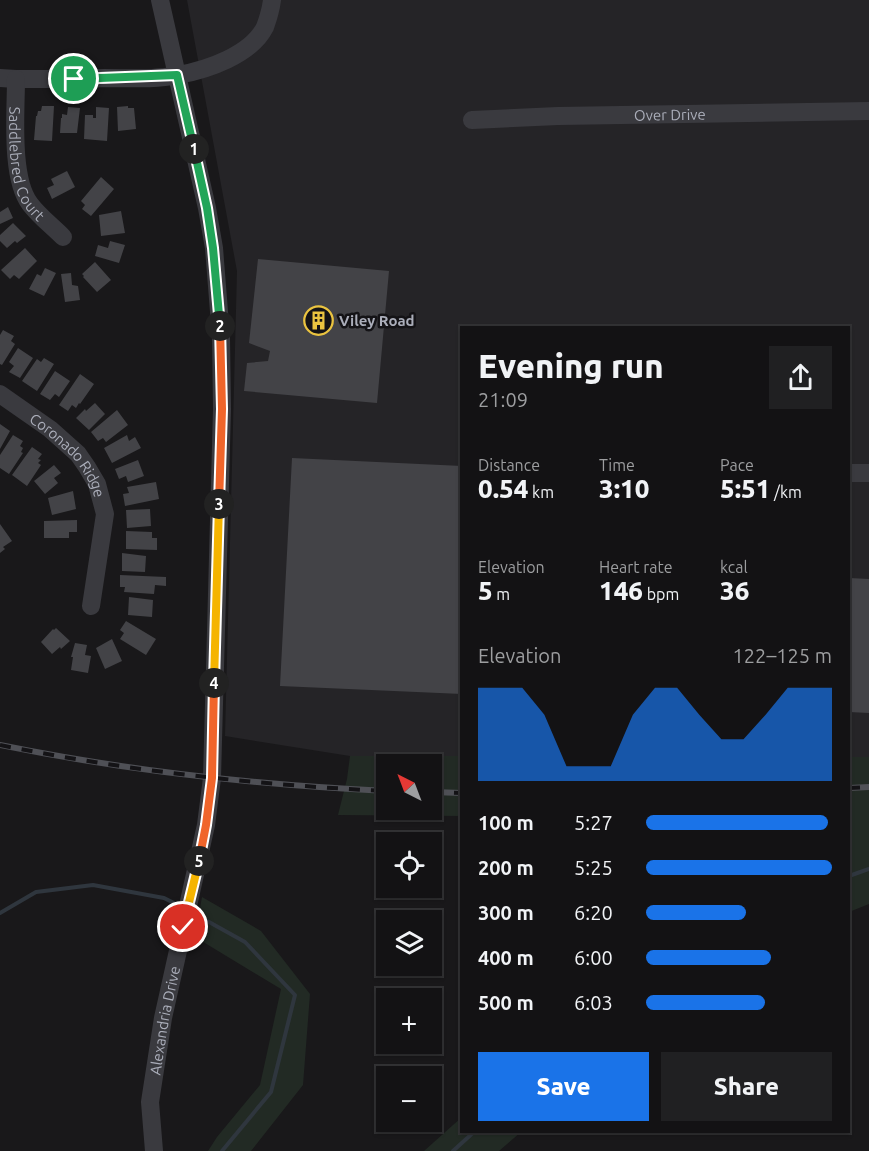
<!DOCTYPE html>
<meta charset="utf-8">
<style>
:root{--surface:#131214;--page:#202022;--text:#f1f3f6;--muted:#9d9ea0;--line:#323234;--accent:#1a73e8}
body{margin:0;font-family:Ubuntu,sans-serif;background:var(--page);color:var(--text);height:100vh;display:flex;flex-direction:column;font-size:22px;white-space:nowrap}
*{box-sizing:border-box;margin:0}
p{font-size:20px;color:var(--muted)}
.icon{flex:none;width:33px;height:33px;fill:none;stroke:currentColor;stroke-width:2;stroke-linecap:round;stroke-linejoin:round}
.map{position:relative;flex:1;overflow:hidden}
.panel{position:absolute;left:460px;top:326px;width:390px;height:807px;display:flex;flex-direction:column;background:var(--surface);border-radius:0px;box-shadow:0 2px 4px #0004,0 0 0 2px var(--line)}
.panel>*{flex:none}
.needle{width:39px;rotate:318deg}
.buttons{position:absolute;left:376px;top:754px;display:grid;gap:12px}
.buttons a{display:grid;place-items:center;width:66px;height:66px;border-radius:0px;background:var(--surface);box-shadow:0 2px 4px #0004,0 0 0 2px var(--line);font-size:30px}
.pin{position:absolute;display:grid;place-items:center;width:51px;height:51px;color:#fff;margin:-26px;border:3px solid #fff;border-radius:50%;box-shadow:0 2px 6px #0007}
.km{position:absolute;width:30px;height:30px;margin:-15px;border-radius:50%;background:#222;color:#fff;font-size:16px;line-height:30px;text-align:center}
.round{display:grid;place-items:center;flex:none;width:63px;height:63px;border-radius:0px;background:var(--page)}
.headline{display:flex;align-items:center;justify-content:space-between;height:102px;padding:0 18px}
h1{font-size:33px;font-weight:800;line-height:45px}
.figures{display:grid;grid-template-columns:repeat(3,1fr);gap:9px;height:102px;padding:6px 18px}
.figures div{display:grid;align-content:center}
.figures b{font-size:26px;font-weight:800}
.figures small{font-size:16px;font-weight:400}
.figures p{font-size:16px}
.chart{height:168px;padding:12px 18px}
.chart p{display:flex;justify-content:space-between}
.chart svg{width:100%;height:108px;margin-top:6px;fill:var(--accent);opacity:.7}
.button{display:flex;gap:12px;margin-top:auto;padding:12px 18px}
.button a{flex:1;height:69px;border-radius:0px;background:var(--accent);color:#fff;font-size:24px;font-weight:800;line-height:69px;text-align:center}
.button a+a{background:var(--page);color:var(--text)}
ul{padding:0 18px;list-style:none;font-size:20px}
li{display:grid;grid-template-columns:96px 72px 1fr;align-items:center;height:45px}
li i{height:15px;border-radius:8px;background:var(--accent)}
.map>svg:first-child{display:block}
.built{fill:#252427}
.green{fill:#222a24;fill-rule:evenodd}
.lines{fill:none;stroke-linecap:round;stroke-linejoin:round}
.stream{stroke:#2f363e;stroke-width:4}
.building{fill:#434347}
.minor{stroke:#3a3a3f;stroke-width:18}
.rail-casing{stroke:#4f5056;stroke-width:6}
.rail{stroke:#141316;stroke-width:4;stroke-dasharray:11;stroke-linecap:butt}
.split-1-casing{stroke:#fff;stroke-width:12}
.split-2-casing{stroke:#fff;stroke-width:12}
.split-3-casing{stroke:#fff;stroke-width:12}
.split-4-casing{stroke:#fff;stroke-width:12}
.split-5-casing{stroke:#fff;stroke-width:12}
.split-6-casing{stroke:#fff;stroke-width:12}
.split-1{stroke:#22a559;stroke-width:8}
.split-2{stroke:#22a559;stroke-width:8}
.split-3{stroke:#f0652b;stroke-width:8}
.split-4{stroke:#f5b400;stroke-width:8}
.split-5{stroke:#f0652b;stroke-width:8}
.split-6{stroke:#f5b400;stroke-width:8}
.labels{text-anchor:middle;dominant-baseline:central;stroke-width:5;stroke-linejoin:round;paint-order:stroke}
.street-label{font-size:15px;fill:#abaeba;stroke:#141316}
.poi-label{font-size:15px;font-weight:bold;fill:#abaeba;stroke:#141316;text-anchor:start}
</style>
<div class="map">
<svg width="869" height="1151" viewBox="0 0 869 1151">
<rect width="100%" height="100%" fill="#19181a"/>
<!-- built -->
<path class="built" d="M187,0H869V757H849V327H462V756H350L225,736L237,271Z"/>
<!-- green -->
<path class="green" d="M350,756H462V816L338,815L347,779ZM387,765H432V810H387Z
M849,757H869V904L849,912Z
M202,897L261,931L310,994L303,1085L251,1151H208L217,1137L260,1085L281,989L195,937Z
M462,1117V1131H522L499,1151H424Z"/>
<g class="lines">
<!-- stream -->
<path class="stream" d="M849,876L869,869
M191,912L245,942L295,995L271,1092L222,1151
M0,913L36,892L93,885L164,898L182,907
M453,1151L475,1131"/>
</g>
<!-- building -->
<path class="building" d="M42,106H54L52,141L34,140L36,116H37L38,111H41Z
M128,106V108H134L136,129L118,131L117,107Z
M68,107L80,108L77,133H60L61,118H62V114L67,115Z
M96,107L109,108L107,141L84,139L85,115H93V118H96Z
M67,171L75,187L52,199L47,188L54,185L51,179Z
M101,177L114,189L91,216L82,209L85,205L81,201Z
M8,207L13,218L0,224V212Z
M121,211L125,233L101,236L99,215Z
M13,223L26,236L17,243L15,241L7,248L0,241V235Z
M110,241L125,245L119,263L95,256L98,245L108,248Z
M25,248L37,261L19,279L14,275L10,279L1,270Z
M258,259L389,271L377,403L244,391L247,363L268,361L270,351L249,343Z
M95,262L111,280L97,292L83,277L84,276L82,274Z
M45,268L56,273L44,296L29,289L37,274L41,276Z
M71,273L72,285L78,286L80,300L65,302L61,274Z
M3,330L14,336L11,341L15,344L2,365L0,364V335Z
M18,348L33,358L20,378L9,372L14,366L9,362Z
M44,358L54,364L37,391L22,381L37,359L41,362Z
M55,371L70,381L59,397L55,394L50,400L40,394Z
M80,374L94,384L80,404L79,403L76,408L72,405L68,411L59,405Z
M95,403L105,414L89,430L76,418L85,409L86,411Z
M117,410L128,425L106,442L103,438L98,441L91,432Z
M0,424L10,431L0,449Z
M13,435L23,441L20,446L23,448L21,452L23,453L9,474L0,468V455Z
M127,435L129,441L135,437L141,448L112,463L104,448Z
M32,447L42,454L38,459L41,460L38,463L41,465L27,486L12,475Z
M292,458L462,466V694L280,686Z
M138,460L144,476L128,482L126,476L119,479L115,469Z
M54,465L61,473L54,478L58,483L45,494L34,481Z
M156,482L159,499L125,506L123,494L129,493L127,487Z
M73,491L76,509L52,515L48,498Z
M150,509L151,526L127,528L126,510Z
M77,520V532H69V538H44V521Z
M0,524L12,541L3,547L5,549L0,553Z
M126,531L152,532V538H157V550L126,549Z
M122,553L146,556L145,572L122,571Z
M120,575L166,577V586L155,585L154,594L124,592L125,587H120Z
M849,578L869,579V713L849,712Z
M129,597L153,600L152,617L128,615Z
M126,621L156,639L146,655L120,639L124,633L120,630Z
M56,628L70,641L61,649L60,647L52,654L41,642L53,629L54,630Z
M112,639L122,661L105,669L96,648Z
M75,643L87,645L85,655L91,656L88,673L71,670L73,657H71Z"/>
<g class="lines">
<!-- minor -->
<g class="minor">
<path d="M0,78L16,79C46,79 75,79 104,78C128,78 154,80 178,75C207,70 251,55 265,27C268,19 271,8 272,0"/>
<path id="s1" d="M16,79C16,111 10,178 30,204C39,216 52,226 63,237"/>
<path id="s2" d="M472,120L558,116L869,111"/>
<path id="s3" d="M0,394L50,429L78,454L87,467L97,484L105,514L91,606"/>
<path d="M849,473H869"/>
<path id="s4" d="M154,1151L150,1102L163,1018L206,825L212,778L222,409L221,337L214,248L207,208L160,0"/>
</g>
<defs>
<path id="rail" d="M0,745C128,771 257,785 387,791
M849,788L869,787
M432,792L462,793"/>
</defs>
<!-- rail casing -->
<use href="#rail" class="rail-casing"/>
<!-- rail -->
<use href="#rail" class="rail"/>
</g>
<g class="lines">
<defs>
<path id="split-1" d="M74,79L177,75L194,149"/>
<path id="split-2" d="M194,149L207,208L213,248L220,326"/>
<path id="split-3" d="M219,504L222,409L220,326"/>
<path id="split-4" d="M214,683L219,504"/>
<path id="split-5" d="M199,861L206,825L212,778L214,683"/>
<path id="split-6" d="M183,927L199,861"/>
</defs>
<!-- split-1 casing -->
<use href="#split-1" class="split-1-casing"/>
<!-- split-2 casing -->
<use href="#split-2" class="split-2-casing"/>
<!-- split-3 casing -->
<use href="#split-3" class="split-3-casing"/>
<!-- split-4 casing -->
<use href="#split-4" class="split-4-casing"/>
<!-- split-5 casing -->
<use href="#split-5" class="split-5-casing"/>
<!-- split-6 casing -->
<use href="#split-6" class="split-6-casing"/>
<!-- split-1 -->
<use href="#split-1" class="split-1"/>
<!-- split-2 -->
<use href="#split-2" class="split-2"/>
<!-- split-3 -->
<use href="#split-3" class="split-3"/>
<!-- split-4 -->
<use href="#split-4" class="split-4"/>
<!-- split-5 -->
<use href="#split-5" class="split-5"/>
<!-- split-6 -->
<use href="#split-6" class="split-6"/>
</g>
<!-- icons -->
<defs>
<symbol id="building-ring" viewBox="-11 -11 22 22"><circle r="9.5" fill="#141316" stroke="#ebc440" stroke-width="1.5"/><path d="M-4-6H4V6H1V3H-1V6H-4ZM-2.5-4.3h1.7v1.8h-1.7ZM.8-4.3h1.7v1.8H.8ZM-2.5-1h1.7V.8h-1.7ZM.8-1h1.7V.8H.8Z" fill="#ebc440"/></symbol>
</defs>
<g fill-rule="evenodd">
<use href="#building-ring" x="302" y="304" width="33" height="33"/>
</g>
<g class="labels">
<!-- street labels -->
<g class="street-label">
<text stroke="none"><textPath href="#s2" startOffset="198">Over Drive</textPath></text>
<text stroke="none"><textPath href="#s1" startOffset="87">Saddlebred Court</textPath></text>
<text stroke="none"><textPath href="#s3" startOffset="93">Coronado Ridge</textPath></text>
<text stroke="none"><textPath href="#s4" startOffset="132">Alexandria Drive</textPath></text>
</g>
<!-- poi labels -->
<g class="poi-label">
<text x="339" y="320">Viley Road</text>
</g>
</g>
</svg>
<div class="buttons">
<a><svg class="needle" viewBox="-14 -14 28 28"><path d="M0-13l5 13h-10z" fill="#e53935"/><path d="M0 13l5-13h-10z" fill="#9d9ea0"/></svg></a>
<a><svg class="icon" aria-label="locate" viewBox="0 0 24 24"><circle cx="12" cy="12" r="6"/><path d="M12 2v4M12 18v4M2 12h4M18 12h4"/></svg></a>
<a><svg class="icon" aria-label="layers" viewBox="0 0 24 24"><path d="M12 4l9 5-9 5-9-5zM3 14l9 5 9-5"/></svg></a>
<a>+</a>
<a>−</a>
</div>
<div class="pin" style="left:74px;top:79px;background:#1e9e55"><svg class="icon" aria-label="arrive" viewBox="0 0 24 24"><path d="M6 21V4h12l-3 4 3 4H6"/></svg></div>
<div class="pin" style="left:183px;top:927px;background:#d93025"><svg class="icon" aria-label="check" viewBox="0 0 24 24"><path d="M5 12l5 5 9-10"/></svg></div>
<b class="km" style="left:194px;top:149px">1</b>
<b class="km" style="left:220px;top:326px">2</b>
<b class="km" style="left:219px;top:504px">3</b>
<b class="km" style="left:214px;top:683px">4</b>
<b class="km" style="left:199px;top:861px">5</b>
<section class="panel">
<div class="headline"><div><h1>Evening run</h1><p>21:09</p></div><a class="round"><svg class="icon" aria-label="share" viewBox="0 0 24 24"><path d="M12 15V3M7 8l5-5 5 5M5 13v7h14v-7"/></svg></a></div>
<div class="figures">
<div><p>Distance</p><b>0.54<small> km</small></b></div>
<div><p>Time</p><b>3:10</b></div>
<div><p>Pace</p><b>5:51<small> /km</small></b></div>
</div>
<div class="figures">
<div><p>Elevation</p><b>5<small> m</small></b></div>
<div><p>Heart rate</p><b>146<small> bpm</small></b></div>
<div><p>kcal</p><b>36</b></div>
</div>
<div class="chart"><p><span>Elevation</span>122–125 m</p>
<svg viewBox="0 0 160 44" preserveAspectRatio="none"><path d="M0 44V6L10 6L20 6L30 17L40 38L50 38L60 38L70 17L80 6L90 6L100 17L110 27L120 27L130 17L140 6L150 6L160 6V44z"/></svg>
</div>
<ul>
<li><b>100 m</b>5:27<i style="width:98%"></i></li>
<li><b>200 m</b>5:25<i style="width:100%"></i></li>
<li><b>300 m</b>6:20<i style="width:54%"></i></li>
<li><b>400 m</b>6:00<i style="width:67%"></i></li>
<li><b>500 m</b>6:03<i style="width:64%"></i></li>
</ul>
<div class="button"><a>Save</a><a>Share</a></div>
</section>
</div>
